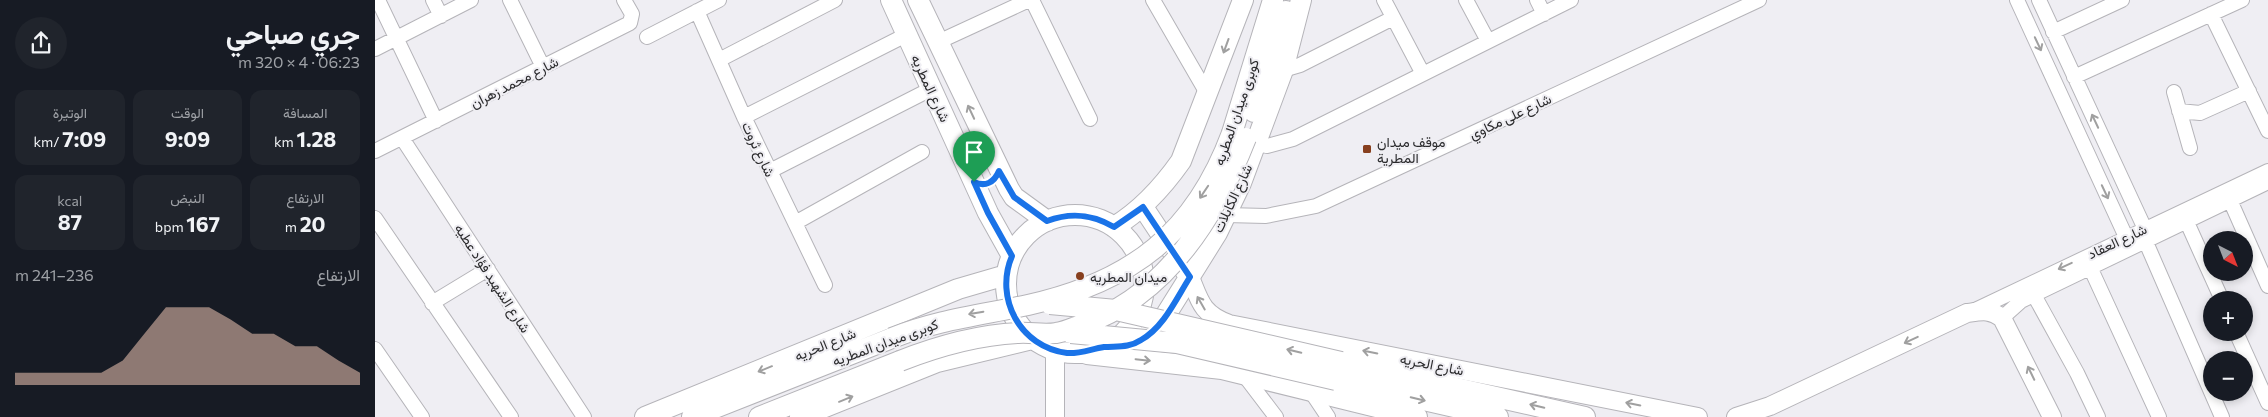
<!DOCTYPE html>
<html lang="ar">
<meta charset="utf-8">
<style>
:root{--surface:#171b24;--page:#20242c;--text:#f1f3f6;--muted:#9ea1a6;--accent:#c1a295}
body{margin:0;font-family:Commissioner,Vazirmatn,sans-serif;background:var(--page);color:var(--text);direction:rtl;height:100vh;display:flex;flex-direction:column;font-size:19px;white-space:nowrap}
*{box-sizing:border-box;margin:0}
p{font-size:16px;color:var(--muted)}
.icon{flex:none;width:28px;height:28px;fill:none;stroke:currentColor;stroke-width:2;stroke-linecap:round;stroke-linejoin:round}
.map{position:relative;flex:1;overflow:hidden;direction:ltr}
.drawer{display:flex;flex-direction:column;background:var(--surface);width:375px}
.drawer>*{flex:none}
.needle{width:32px;rotate:138deg}
.tools{position:absolute;left:1828px;top:231px;display:grid;gap:10px}
.tools a{display:grid;place-items:center;width:50px;height:50px;border-radius:50%;background:var(--surface);box-shadow:0 2px 8px #0003;font-size:25px}
.pin{position:absolute;display:grid;place-items:center;width:42px;height:42px;color:#fff;margin:-51px -21px;border-radius:50% 50% 50% 0;rotate:-45deg;box-shadow:0 0 5px #0007}
.pin .icon{rotate:45deg}
.round{display:grid;place-items:center;flex:none;width:52px;height:52px;border-radius:26px;background:var(--page)}
.head{display:flex;align-items:center;justify-content:space-between;height:85px;padding:0 15px}
h1{font-size:28px;font-weight:700;line-height:38px}
.figures{display:grid;grid-template-columns:repeat(3,1fr);gap:8px;height:85px;padding:5px 15px}
.figures div{display:grid;align-content:center;border-radius:12px;background:var(--page);text-align:center}
.figures b{font-size:21px;font-weight:700}
.figures small{font-size:14px;font-weight:400}
.figures p{font-size:14px}
.chart{height:140px;padding:10px 15px}
.chart p{display:flex;justify-content:space-between}
.chart svg{width:100%;height:90px;margin-top:5px;fill:var(--accent);opacity:.7}
main{display:flex;flex:1;min-height:0}
.map>svg:first-child{display:block}
.lines{fill:none;stroke-linecap:round;stroke-linejoin:round}
.minor-casing{stroke:#b5b4b9;stroke-width:16}
.tertiary-casing{stroke:#b5b4b9;stroke-width:20}
.secondary-casing{stroke:#b5b4b9;stroke-width:22}
.minor{stroke:#fff;stroke-width:14}
.tertiary{stroke:#fff;stroke-width:18}
.secondary{stroke:#fff;stroke-width:20}
.secondary-bridge-casing{stroke:#b5b4b9;stroke-width:22;stroke-linecap:butt}
.secondary-bridge{stroke:#fff;stroke-width:20}
.oneway{stroke:#a0a0a0}
.route-casing{stroke:#fff;stroke-width:10}
.route{stroke:#1a73e8;stroke-width:6}
.poi-dot{fill:#873f1e;stroke:#efeef3;stroke-width:2}
.labels{text-anchor:middle;dominant-baseline:central;stroke-width:4;stroke-linejoin:round;paint-order:stroke}
.street-label{font-size:14px;fill:#2b2b2d;stroke:#efeef3}
.poi-label{font-size:14px;fill:#2b2b2d;stroke:#efeef3;text-anchor:start}
</style>
<main>
<div class="map">
<svg width="1893" height="417" viewBox="0 0 1893 417">
<rect width="100%" height="100%" fill="#efeef3"/>
<g class="lines">
<defs>
<path id="minor" d="M3,0L61,121
M58,0L66,16
M135,0L168,67
M657,0L715,119
M778,0L833,95
M1009,0L1048,74
M1091,0L1113,41
M1162,0L1169,14
M1642,0L1751,237
M1664,0L1770,229
M322,11L369,117L450,285
M1836,14L1893,131
M1678,32L1747,0
M272,37L344,0
M563,42L654,0
M0,49L96,0
M344,60L460,0
M908,70L925,65L1018,18
M1699,77L1867,0
M1799,92L1815,148
M1804,111L1825,113L1874,91
M369,117L531,35
M27,138L209,417
M881,144L892,146L918,139L1196,0
M0,151L251,25L255,23L257,14L249,0
M395,171L556,89
M1855,200L1893,286
M851,215L891,216L941,206L1384,0
M0,218L136,417
M1811,220L1847,300
M420,223L547,152
M1770,240L1847,417
M1715,267L1784,417
M1659,295L1702,373L1723,417
M57,303L113,269
M1598,311L1893,171
M1627,318L1646,301L1893,182
M1861,332L1893,403
M0,349L47,417
M869,375L901,417
M935,390L953,417"/>
<path id="tertiary" d="M815,277C825,302 827,314 854,324L1323,417
M680,350V417
M1361,417L1395,406L1592,313C1607,311 1615,309 1627,318L1677,417"/>
<path id="secondary" d="M516,0L613,213L637,256
M543,0L634,189L639,197L672,221
M879,112L911,11
M857,133L898,0
M768,207L811,272
M631 284a69 69 0 1 1 138 0a69 69 0 1 1-138 0Z
M739,227C767,210 787,188 806,161L868,0
M756,345L775,334L787,321L842,233L866,183L908,70L926,0
M712,354L847,369L1042,417
M966,362L1210,417
M961,380L1123,417
M270,417L583,289L631,275
M317,417L517,338
M384,417L525,361
M425,417L562,362L657,339"/>
</defs>
<!-- minor casing -->
<use href="#minor" class="minor-casing"/>
<!-- tertiary casing -->
<use href="#tertiary" class="tertiary-casing"/>
<!-- secondary casing -->
<use href="#secondary" class="secondary-casing"/>
<!-- minor -->
<use href="#minor" class="minor"/>
<!-- tertiary -->
<use href="#tertiary" class="tertiary"/>
<!-- secondary -->
<use href="#secondary" class="secondary"/>
<defs>
<path id="secondary-bridge" d="M675,304L741,310L966,362
M696,333L802,343L961,380
M517,338C561,320 606,315 653,305C757,282 820,233 857,133
M525,361C563,346 602,335 643,333C655,332 669,335 681,333C689,332 698,328 706,325C791,297 840,217 871,138"/>
</defs>
<!-- secondary-bridge casing -->
<use href="#secondary-bridge" class="secondary-bridge-casing"/>
<!-- secondary-bridge -->
<use href="#secondary-bridge" class="secondary-bridge"/>
</g>
<!-- one-way arrows -->
<defs><path id="oneway-shaft" d="M-6 0H5M1.5-3L5.5 0L1.5 3" fill="none" stroke-width="1.6" stroke-linecap="round" stroke-linejoin="round" transform="scale(1.25)"/></defs>
<g class="oneway">
<use href="#oneway-shaft" transform="translate(1663 44) rotate(65)"/>
<use href="#oneway-shaft" transform="translate(851 46) rotate(110)"/>
<use href="#oneway-shaft" transform="translate(596 112) rotate(-115)"/>
<use href="#oneway-shaft" transform="translate(1720 121) rotate(-115)"/>
<use href="#oneway-shaft" transform="translate(829 192) rotate(124)"/>
<use href="#oneway-shaft" transform="translate(1730 192) rotate(65)"/>
<use href="#oneway-shaft" transform="translate(1690 266) rotate(155)"/>
<use href="#oneway-shaft" transform="translate(826 303) rotate(-120)"/>
<use href="#oneway-shaft" transform="translate(601 313) rotate(170)"/>
<use href="#oneway-shaft" transform="translate(1536 340) rotate(155)"/>
<use href="#oneway-shaft" transform="translate(919 351) rotate(-167)"/>
<use href="#oneway-shaft" transform="translate(995 352) rotate(-169)"/>
<use href="#oneway-shaft" transform="translate(768 360) rotate(6)"/>
<use href="#oneway-shaft" transform="translate(390 369) rotate(158)"/>
<use href="#oneway-shaft" transform="translate(1656 373) rotate(-116)"/>
<use href="#oneway-shaft" transform="translate(471 399) rotate(-22)"/>
<use href="#oneway-shaft" transform="translate(1043 399) rotate(13)"/>
<use href="#oneway-shaft" transform="translate(1258 404) rotate(-169)"/>
<use href="#oneway-shaft" transform="translate(1162 406) rotate(-167)"/>
</g>
<g class="lines">
<defs>
<path id="route" d="M624,171L639,197L672,221C696,212 717,214 739,227L768,207L815,277C801,299 789,327 766,340C754,348 743,346 729,347C716,349 705,354 692,353C645,347 619,298 637,256L613,213L599,182C610,187 619,183 624,171Z"/>
</defs>
<!-- route casing -->
<use href="#route" class="route-casing"/>
<!-- route -->
<use href="#route" class="route"/>
</g>
<!-- markers -->
<g class="poi-dot">
<rect x="987" y="144" width="10" height="10" rx="2.5"/>
<circle cx="705" cy="276" r="5"/>
</g>
<g class="labels">
<!-- street labels -->
<g class="street-label">
<text transform="translate(139 82) rotate(-27)">شارع محمد زهران</text>
<text transform="translate(556 88) rotate(65)">شارع المطريه</text>
<text transform="translate(861 112) rotate(-71)">كوبرى ميدان المطريه</text>
<text transform="translate(1135 116) rotate(-25)">شارع على مكاوي</text>
<text transform="translate(384 149) rotate(65)">شارع ثروت</text>
<text transform="translate(857 198) rotate(-65)">شارع الكابلات</text>
<text transform="translate(1742 241) rotate(-25)">شارع العقاد</text>
<text transform="translate(118 278) rotate(57)">شارع الشهيد فؤاد عطيه</text>
<text transform="translate(510 342) rotate(-20)">كوبرى ميدان المطريه</text>
<text transform="translate(450 344) rotate(-22)">شارع الحريه</text>
<text transform="translate(1057 364) rotate(11)">شارع الحريه</text>
</g>
<!-- poi labels -->
<g class="poi-label">
<text x="1002" y="141">موقف ميدان<tspan x="1002" dy="16">المطرية</tspan></text>
<text x="715" y="276">ميدان المطريه</text>
</g>
</g>
</svg>
<div class="tools">
<a><svg class="needle" viewBox="-14 -14 28 28"><path d="M0-13l5 13h-10z" fill="#e53935"/><path d="M0 13l5-13h-10z" fill="#9ea1a6"/></svg></a>
<a>+</a>
<a>−</a>
</div>
<div class="pin" style="left:599px;top:182px;background:#1e9e55"><svg class="icon" aria-label="arrive" viewBox="0 0 24 24"><path d="M6 21V4h12l-3 4 3 4H6"/></svg></div>
</div>
<section class="drawer">
<div class="head"><div><h1>جري صباحي</h1><p>06:23 · 4 × 320 m</p></div><a class="round"><svg class="icon" aria-label="share" viewBox="0 0 24 24"><path d="M12 15V3M7 8l5-5 5 5M5 13v7h14v-7"/></svg></a></div>
<div class="figures">
<div><p>المسافة</p><b>1.28<small> km</small></b></div>
<div><p>الوقت</p><b>9:09</b></div>
<div><p>الوتيرة</p><b>7:09<small> /km</small></b></div>
</div>
<div class="figures">
<div><p>الارتفاع</p><b>20<small> m</small></b></div>
<div><p>النبض</p><b>167<small> bpm</small></b></div>
<div><p>kcal</p><b>87</b></div>
</div>
<div class="chart"><p><span>الارتفاع</span>236–241 m</p>
<svg viewBox="0 0 160 44" preserveAspectRatio="none"><path d="M0 44V38L10 38L20 38L30 38L40 38L50 32L60 19L70 6L80 6L90 6L100 12L110 19L120 19L130 25L140 25L150 32L160 38V44z"/></svg>
</div>
</section>
</main>
